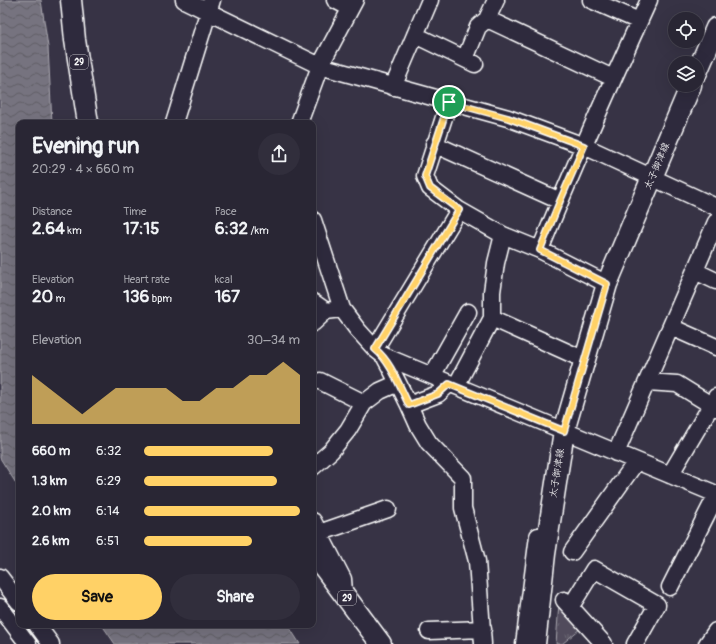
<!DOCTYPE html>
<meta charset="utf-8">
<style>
:root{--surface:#292634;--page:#312e3c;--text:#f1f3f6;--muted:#a5a5ac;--line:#45434f;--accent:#ffd166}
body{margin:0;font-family:Pangolin,"Klee One",sans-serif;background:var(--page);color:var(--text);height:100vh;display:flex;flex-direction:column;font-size:15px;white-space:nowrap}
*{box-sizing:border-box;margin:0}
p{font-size:13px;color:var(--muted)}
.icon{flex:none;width:22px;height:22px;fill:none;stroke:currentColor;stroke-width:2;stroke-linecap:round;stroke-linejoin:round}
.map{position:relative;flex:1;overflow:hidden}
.details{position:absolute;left:16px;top:120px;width:300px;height:508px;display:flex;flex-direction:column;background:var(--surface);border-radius:8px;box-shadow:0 4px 16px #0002,0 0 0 1px var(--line)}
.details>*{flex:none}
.tools{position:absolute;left:668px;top:12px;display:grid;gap:8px}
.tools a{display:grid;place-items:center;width:36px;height:36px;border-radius:50%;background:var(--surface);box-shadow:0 4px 16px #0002,0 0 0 1px var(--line);font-size:20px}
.pin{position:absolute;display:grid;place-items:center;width:34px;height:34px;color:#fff;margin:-17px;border:2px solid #fff;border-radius:50%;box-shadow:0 1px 4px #0007}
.round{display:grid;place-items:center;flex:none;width:42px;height:42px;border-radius:21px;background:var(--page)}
.summary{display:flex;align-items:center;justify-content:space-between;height:68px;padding:0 16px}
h1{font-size:22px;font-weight:700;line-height:30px}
.figures{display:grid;grid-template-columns:repeat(3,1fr);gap:6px;height:68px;padding:4px 16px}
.figures div{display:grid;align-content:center}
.figures b{font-size:17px;font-weight:700}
.figures small{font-size:11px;font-weight:400}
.figures p{font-size:11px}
.chart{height:112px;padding:8px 16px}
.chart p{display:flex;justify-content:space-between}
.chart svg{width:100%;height:72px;margin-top:4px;fill:var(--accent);opacity:.7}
.cta{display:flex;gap:8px;margin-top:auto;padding:8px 16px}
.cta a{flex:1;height:46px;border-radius:24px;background:var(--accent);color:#111;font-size:16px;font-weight:700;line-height:46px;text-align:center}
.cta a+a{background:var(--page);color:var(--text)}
ul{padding:0 16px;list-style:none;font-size:13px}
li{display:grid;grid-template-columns:64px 48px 1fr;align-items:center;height:30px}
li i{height:10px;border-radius:5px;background:var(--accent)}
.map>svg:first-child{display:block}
.park{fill:url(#park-tufts);stroke:#a8a6ae}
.water{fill:url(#water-waves);stroke:#adabb2}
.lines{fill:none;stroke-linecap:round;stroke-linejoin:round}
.minor-casing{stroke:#fff;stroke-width:19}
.major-casing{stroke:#fff;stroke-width:23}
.minor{stroke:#2f2a3d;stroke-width:16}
.major{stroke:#2f2a3d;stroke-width:20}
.route-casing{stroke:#fff;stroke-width:8}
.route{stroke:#ffd166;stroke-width:5}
.labels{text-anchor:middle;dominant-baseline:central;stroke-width:4;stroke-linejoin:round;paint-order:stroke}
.shield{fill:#2f2a3d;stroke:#c1bfc5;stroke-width:1}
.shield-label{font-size:9px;font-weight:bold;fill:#fff}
.street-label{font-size:10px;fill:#fff;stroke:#2f2a3d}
</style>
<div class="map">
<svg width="716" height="644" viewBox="0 0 716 644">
<defs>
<pattern id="park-tufts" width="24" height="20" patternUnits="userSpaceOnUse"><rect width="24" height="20" fill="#514c5c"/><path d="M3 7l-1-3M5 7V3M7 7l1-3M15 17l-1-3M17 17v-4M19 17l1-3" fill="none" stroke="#6b6774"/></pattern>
<pattern id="water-waves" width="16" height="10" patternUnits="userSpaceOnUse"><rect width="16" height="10" fill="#76737f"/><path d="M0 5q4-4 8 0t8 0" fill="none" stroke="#5f5e63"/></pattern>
</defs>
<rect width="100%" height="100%" fill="#373345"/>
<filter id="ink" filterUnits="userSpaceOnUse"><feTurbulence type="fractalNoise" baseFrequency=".025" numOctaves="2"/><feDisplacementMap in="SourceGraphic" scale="8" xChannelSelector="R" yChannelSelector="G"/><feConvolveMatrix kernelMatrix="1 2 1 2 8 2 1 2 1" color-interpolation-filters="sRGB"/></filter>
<g filter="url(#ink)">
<!-- park -->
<path class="park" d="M559,603L581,628L562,644H556Z"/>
<!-- water -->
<path class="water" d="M0,0H41L48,47L52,123H19V488L0,458Z
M102,625H288L300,644H115Z"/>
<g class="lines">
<defs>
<path id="minor" d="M184,0L320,66L508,118L584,146L716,207
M335,0L350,8
M591,0L639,21
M487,19L613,78
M415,35L475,64
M465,59L478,27L487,19L496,0
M393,87L430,0
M449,102L425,176L430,188L459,210L503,235L540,250L607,284
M174,123L212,0
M299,123L320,66L355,0
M434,144L560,201
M313,220L342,309L357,329L375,349L384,356L716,494
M540,250C574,166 611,83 649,0
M695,271L716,281
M313,302L326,311
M492,318L585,360
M313,323L326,311L342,309
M671,327L716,347
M375,349L459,210
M384,356L390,367L409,405L418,425L429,443L463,478V508L477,561L483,644
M432,376L468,312
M320,381L364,403
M647,382L677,384L716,408
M456,386L492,318V292L496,263L503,235
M409,405L438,394L449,384
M616,453L716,222
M313,467L331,451L348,430L364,403L380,391L398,383
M670,475L716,397
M313,521L343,579L344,592
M319,533L388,509
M572,552L636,462
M0,577L19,602
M670,587L716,496
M564,600L604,644
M571,606L594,569L657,605L635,644
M0,607L28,644
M37,625L51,644
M429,631L483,629
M524,644L538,536
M707,644L716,631"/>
<path id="major" d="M71,0L75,40L88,123
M697,72L716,28
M313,553L381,644
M535,644L545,554L564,431L607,284L691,85"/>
</defs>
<!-- minor casing -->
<use href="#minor" class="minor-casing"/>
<!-- major casing -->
<use href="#major" class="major-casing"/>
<!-- minor -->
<use href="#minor" class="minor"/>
<!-- major -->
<use href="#major" class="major"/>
</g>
</g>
<g class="lines" filter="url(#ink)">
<defs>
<path id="route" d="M449,102L508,118L584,146L560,201L540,250L607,284L564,431L449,384L438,394L409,405C399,386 392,363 375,349L459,210L430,188L425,176Z"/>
</defs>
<!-- route casing -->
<use href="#route" class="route-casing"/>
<!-- route -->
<use href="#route" class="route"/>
</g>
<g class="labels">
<!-- shield labels -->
<g class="shield">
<rect x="70" y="55" width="18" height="14" rx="3"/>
<rect x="338" y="591" width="18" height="14" rx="3"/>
</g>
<g class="shield-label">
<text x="79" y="62">29</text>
<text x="347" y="598">29</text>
</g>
<!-- street labels -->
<g class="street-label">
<text transform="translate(657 166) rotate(-67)">太子御津線</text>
<text transform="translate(557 473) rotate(-81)">太子御津線</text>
</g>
</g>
</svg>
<div class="tools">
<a><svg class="icon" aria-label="locate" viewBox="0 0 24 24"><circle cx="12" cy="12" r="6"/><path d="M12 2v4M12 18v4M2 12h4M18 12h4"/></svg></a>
<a><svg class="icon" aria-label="layers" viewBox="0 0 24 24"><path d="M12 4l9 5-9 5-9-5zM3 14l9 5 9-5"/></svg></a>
</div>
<div class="pin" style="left:449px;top:102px;background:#1e9e55"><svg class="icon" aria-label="arrive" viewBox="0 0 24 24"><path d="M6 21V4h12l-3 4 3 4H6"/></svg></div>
<section class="details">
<div class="summary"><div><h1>Evening run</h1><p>20:29 · 4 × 660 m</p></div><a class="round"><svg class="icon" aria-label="share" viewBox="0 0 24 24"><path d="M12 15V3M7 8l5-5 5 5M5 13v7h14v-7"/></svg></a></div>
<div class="figures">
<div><p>Distance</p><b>2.64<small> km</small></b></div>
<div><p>Time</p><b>17:15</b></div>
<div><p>Pace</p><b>6:32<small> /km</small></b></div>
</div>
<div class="figures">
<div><p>Elevation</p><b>20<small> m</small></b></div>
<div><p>Heart rate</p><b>136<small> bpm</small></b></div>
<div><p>kcal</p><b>167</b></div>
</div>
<div class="chart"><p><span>Elevation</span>30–34 m</p>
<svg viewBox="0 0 160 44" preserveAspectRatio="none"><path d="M0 44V14L10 22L20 30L30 38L40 30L50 22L60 22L70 22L80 22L90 30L100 30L110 22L120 22L130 14L140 14L150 6L160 14V44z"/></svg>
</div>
<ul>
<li><b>660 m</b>6:32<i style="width:83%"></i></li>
<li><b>1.3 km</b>6:29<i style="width:85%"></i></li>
<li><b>2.0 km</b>6:14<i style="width:100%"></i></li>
<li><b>2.6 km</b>6:51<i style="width:69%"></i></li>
</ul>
<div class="cta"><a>Save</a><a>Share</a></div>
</section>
</div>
